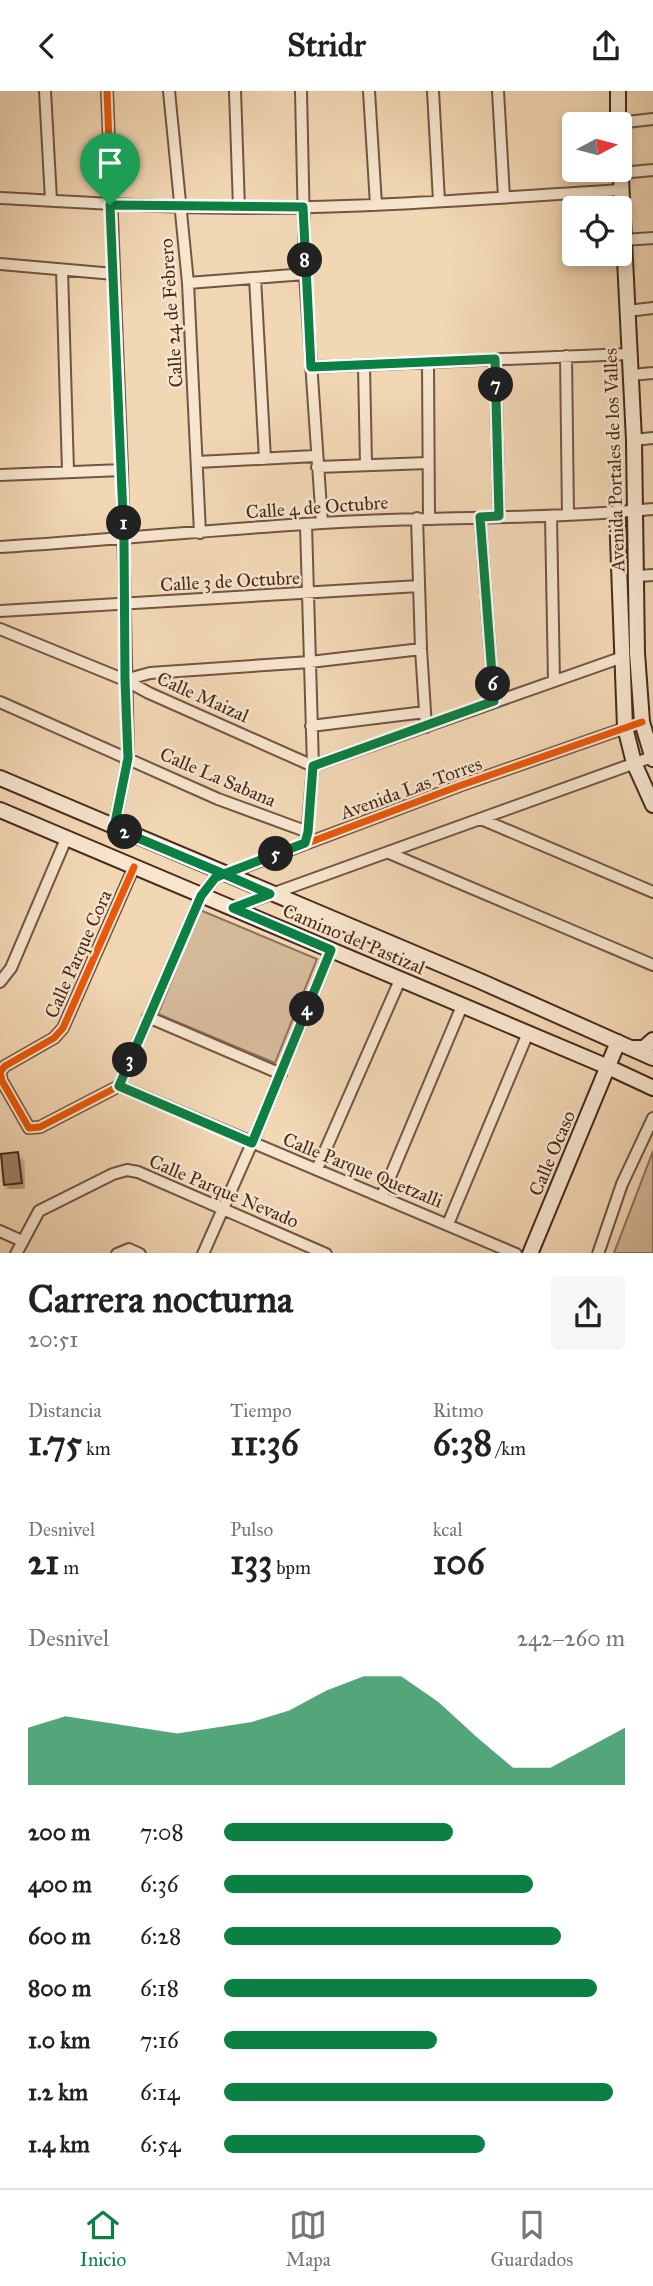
<!DOCTYPE html>
<html lang="es">
<meta charset="utf-8">
<style>
:root{--surface:#fff;--page:#f6f6f6;--text:#222;--muted:#767676;--line:#e0e0e0;--accent:#0b8043}
body{margin:0;font-family:"IM FELL Great Primer",serif;background:var(--page);color:var(--text);height:100vh;display:flex;flex-direction:column;font-size:26px;white-space:nowrap}
*{box-sizing:border-box;margin:0}
p{font-size:23px;color:var(--muted)}
.icon{flex:none;width:38px;height:38px;fill:none;stroke:currentColor;stroke-width:2;stroke-linecap:round;stroke-linejoin:round}
.map{position:relative;height:1162px;overflow:hidden}
.sheet{display:flex;flex-direction:column;background:var(--surface);flex:1}
.sheet>*{flex:none}
.needle{width:46px;rotate:83deg}
.controls{position:absolute;left:562px;top:21px;display:grid;gap:14px}
.controls a{display:grid;place-items:center;width:70px;height:70px;border-radius:7px;background:var(--surface);box-shadow:0 4px 10px #0003;font-size:35px}
.pin{position:absolute;display:grid;place-items:center;width:60px;height:60px;color:#fff;margin:-72px -30px;border-radius:50% 50% 50% 0;rotate:-45deg;box-shadow:0 0 7px #0007}
.pin .icon{rotate:45deg}
.km{position:absolute;width:35px;height:35px;margin:-18px;border-radius:50%;background:#222;color:#fff;font-size:19px;line-height:35px;text-align:center}
.round{display:grid;place-items:center;flex:none;width:74px;height:74px;border-radius:7px;background:var(--page)}
.summary{display:flex;align-items:center;justify-content:space-between;height:119px;padding:0 28px}
h1{font-size:38px;font-weight:800;line-height:52px}
.metrics{display:grid;grid-template-columns:repeat(3,1fr);gap:10px;height:119px;padding:7px 28px}
.metrics div{display:grid;align-content:center}
.metrics b{font-size:35px;font-weight:800}
.metrics small{font-size:19px;font-weight:400}
.metrics p{font-size:19px}
.chart{height:196px;padding:14px 28px}
.chart p{display:flex;justify-content:space-between}
.chart svg{width:100%;height:126px;margin-top:7px;fill:var(--accent);opacity:.7}
ul{padding:0 28px;list-style:none;font-size:23px}
li{display:grid;grid-template-columns:112px 84px 1fr;align-items:center;height:52px}
li i{height:18px;border-radius:9px;background:var(--accent)}
header{display:flex;justify-content:space-between;align-items:center;height:91px;padding:0 28px;background:var(--surface);font-size:32px;font-weight:800}
.menu{display:flex;justify-content:space-around;align-items:center;height:98px;border-top:2px solid var(--line);background:var(--surface);font-size:19px;color:var(--muted)}
.menu a{display:grid;justify-items:center;gap:4px}
.menu .on{color:var(--accent)}
.map>svg:first-child{display:block}
.green{fill:#d5ba9a;stroke:#8e725b;stroke-width:2}
.building{fill:#a0846b;stroke:#472a1c;stroke-width:2;filter:url(#shadow)}
.lines{fill:none;stroke-linecap:round;stroke-linejoin:round}
.street-casing{stroke:#725542;stroke-width:14}
.secondary-casing{stroke:#472a1c;stroke-width:18}
.street{stroke:#f7e5ce;stroke-width:10}
.secondary{stroke:#f7e5ce;stroke-width:14}
.cycleway-casing{stroke:#f7e5ce;stroke-width:11}
.cycleway{stroke:#e8590c;stroke-width:7}
.route-casing{stroke:#fff;stroke-width:14}
.route{stroke:#0b8043;stroke-width:9}
.labels{text-anchor:middle;dominant-baseline:central;stroke-width:5;stroke-linejoin:round;paint-order:stroke}
.street-label{font-size:19px;fill:#472a1c;stroke:#f7e5ce}
</style>
<header><svg class="icon" aria-label="back" viewBox="0 0 24 24"><path d="M15 5l-7 7 7 7"/></svg>Stridr<svg class="icon" aria-label="share" viewBox="0 0 24 24"><path d="M12 15V3M7 8l5-5 5 5M5 13v7h14v-7"/></svg></header>
<div class="map">
<svg width="653" height="1163" viewBox="0 0 653 1163">
<defs>
<filter id="shadow"><feDropShadow dx="4" dy="7" stdDeviation="2" flood-color="#0004"/></filter>
</defs>
<rect width="100%" height="100%" fill="#f2d7b4"/>
<filter id="stains"><feTurbulence type="fractalNoise" baseFrequency=".00286" numOctaves="4"/><feColorMatrix values="0 0 0 0 .2 0 0 0 0 .09 0 0 0 0 .02 0 0 0 .5 -.17"/></filter>
<radialGradient id="worn" r=".72"><stop offset=".6" stop-color="#630" stop-opacity="0"/><stop offset="1" stop-color="#630" stop-opacity=".3"/></radialGradient>
<!-- green -->
<path class="green" d="M200,819L317,868L275,972L158,923Z
M653,1060V1162H614Z"/>
<!-- building -->
<path class="building" d="M18,1061L22,1092L4,1094L1,1063Z"/>
<g class="lines">
<defs>
<path id="street" d="M45,0L51,109
M107,0L122,379L128,667L114,737
M169,0L188,192L200,442
M235,0L239,117
M301,0L305,183L322,432
M369,0L376,114
M433,0L439,110
M498,0L504,106
M618,32L653,28
M620,82L653,79
M0,107C80,111 159,117 239,117C367,117 494,107 621,99
M624,149L653,147
M0,173L114,183
M62,179L68,380
M255,187L265,368
M188,192L305,183
M628,220L653,217
M566,265L568,424
M495,268L499,425
M428,272L429,427
M364,275L366,373
M311,276L629,263
M631,284L653,282
M634,349L653,347
M197,371L316,365
M317,376L428,372
M0,384L122,379
M551,426L554,590
M417,427L421,558L426,636
M480,427L494,610
M306,434L313,675L307,746
M0,456C113,449 226,437 340,431C444,426 549,428 653,418
M638,485L653,484
M0,520L419,495
M0,538L125,589L149,602L313,675L623,566
M125,589L150,582L310,571L421,558
M0,611L218,708L308,741
M311,635L425,621
M481,728L653,801
M389,762L653,874
M134,776L63,937L54,947L5,975L0,981L2,990L29,1037L40,1036L119,995L201,805L215,787L459,695L642,631
M233,817L652,666
M0,891L11,877L66,748
M148,926L281,983
M119,995L516,1163
M317,1078L400,889
M382,1105L462,915
M448,1133L528,942
M0,1140L22,1150
M16,1163L39,1120L113,1083L127,1079L138,1081L326,1163
M117,1163L129,1158L140,1163
M203,1163L252,1052L331,859
M598,1163L622,1093L653,1027"/>
<path id="secondary" d="M618,0V33
M620,68L634,349L637,562L642,631L653,668
M617,421L625,636L634,672L653,714
M0,687L480,890L653,967
M0,719L608,976L653,997
M631,957H644L653,949
M530,1163L618,951"/>
</defs>
<!-- street casing -->
<use href="#street" class="street-casing"/>
<!-- secondary casing -->
<use href="#secondary" class="secondary-casing"/>
<!-- street -->
<use href="#street" class="street"/>
<!-- secondary -->
<use href="#secondary" class="secondary"/>
<defs>
<path id="cycleway" d="M107,0L122,379L128,667L114,737
M134,776L63,937L54,947L5,975L0,981L2,990L29,1037L40,1036L119,995L201,805L215,787L459,695L642,631"/>
</defs>
<!-- cycleway casing -->
<use href="#cycleway" class="cycleway-casing"/>
<!-- cycleway -->
<use href="#cycleway" class="cycleway"/>
</g>
<g class="lines">
<defs>
<path id="route" d="M110,114L124,449L125,589L128,667L114,737L224,783L215,787L201,805L119,995L252,1052L331,859L233,817L270,803L224,783L305,752L308,741L313,675L494,610L480,426L499,425L495,268L311,276L303,116L110,114"/>
</defs>
<!-- route casing -->
<use href="#route" class="route-casing"/>
<!-- route -->
<use href="#route" class="route"/>
</g>
<g class="labels">
<!-- street labels -->
<g class="street-label">
<text transform="translate(171 222) rotate(-94)">Calle 24 de Febrero</text>
<text transform="translate(614 369) rotate(-92)">Avenida Portales de los Valles</text>
<text transform="translate(317 416) rotate(-4)">Calle 4 de Octubre</text>
<text transform="translate(230 490) rotate(-3)">Calle 3 de Octubre</text>
<text transform="translate(203 606) rotate(24)">Calle Maizal</text>
<text transform="translate(218 686) rotate(23)">Calle La Sabana</text>
<text transform="translate(411 697) rotate(-20)">Avenida Las Torres</text>
<text transform="translate(354 848) rotate(23)">Camino del Pastizal</text>
<text transform="translate(78 863) rotate(-66)">Calle Parque Cora</text>
<text transform="translate(552 1062) rotate(-67)">Calle Ocaso</text>
<text transform="translate(363 1079) rotate(22)">Calle Parque Quetzalli</text>
<text transform="translate(224 1100) rotate(23)">Calle Parque Nevado</text>
</g>
</g>
<rect width="100%" height="100%" filter="url(#stains)"/>
<rect width="100%" height="100%" fill="url(#worn)"/>
</svg>
<div class="controls">
<a><svg class="needle" viewBox="-14 -14 28 28"><path d="M0-13l5 13h-10z" fill="#e53935"/><path d="M0 13l5-13h-10z" fill="#767676"/></svg></a>
<a><svg class="icon" aria-label="locate" viewBox="0 0 24 24"><circle cx="12" cy="12" r="6"/><path d="M12 2v4M12 18v4M2 12h4M18 12h4"/></svg></a>
</div>
<div class="pin" style="left:110px;top:114px;background:#1e9e55"><svg class="icon" aria-label="arrive" viewBox="0 0 24 24"><path d="M6 21V4h12l-3 4 3 4H6"/></svg></div>
<b class="km" style="left:124px;top:432px">1</b>
<b class="km" style="left:125px;top:741px">2</b>
<b class="km" style="left:130px;top:969px">3</b>
<b class="km" style="left:307px;top:918px">4</b>
<b class="km" style="left:276px;top:763px">5</b>
<b class="km" style="left:493px;top:593px">6</b>
<b class="km" style="left:496px;top:294px">7</b>
<b class="km" style="left:305px;top:169px">8</b>
</div>
<section class="sheet">
<div class="summary"><div><h1>Carrera nocturna</h1><p>20:51</p></div><a class="round"><svg class="icon" aria-label="share" viewBox="0 0 24 24"><path d="M12 15V3M7 8l5-5 5 5M5 13v7h14v-7"/></svg></a></div>
<div class="metrics">
<div><p>Distancia</p><b>1.75<small> km</small></b></div>
<div><p>Tiempo</p><b>11:36</b></div>
<div><p>Ritmo</p><b>6:38<small> /km</small></b></div>
</div>
<div class="metrics">
<div><p>Desnivel</p><b>21<small> m</small></b></div>
<div><p>Pulso</p><b>133<small> bpm</small></b></div>
<div><p>kcal</p><b>106</b></div>
</div>
<div class="chart"><p><span>Desnivel</span>242–260 m</p>
<svg viewBox="0 0 160 44" preserveAspectRatio="none"><path d="M0 44V24L10 20L20 22L30 24L40 26L50 24L60 22L70 18L80 11L90 6L100 6L110 15L120 27L130 38L140 38L150 31L160 24V44z"/></svg>
</div>
<ul>
<li><b>200 m</b>7:08<i style="width:57%"></i></li>
<li><b>400 m</b>6:36<i style="width:77%"></i></li>
<li><b>600 m</b>6:28<i style="width:84%"></i></li>
<li><b>800 m</b>6:18<i style="width:93%"></i></li>
<li><b>1.0 km</b>7:16<i style="width:53%"></i></li>
<li><b>1.2 km</b>6:14<i style="width:97%"></i></li>
<li><b>1.4 km</b>6:54<i style="width:65%"></i></li>
</ul>
</section>
<nav class="menu">
<a class="on"><svg class="icon" aria-label="home" viewBox="0 0 24 24"><path d="M3 11l9-7 9 7M6 9v11h12V9"/></svg>Inicio</a>
<a><svg class="icon" aria-label="map" viewBox="0 0 24 24"><path d="M3 6l6-2 6 2 6-2v14l-6 2-6-2-6 2zM9 4v14M15 6v14"/></svg>Mapa</a>
<a><svg class="icon" aria-label="saved" viewBox="0 0 24 24"><path d="M7 4h10v16l-5-4-5 4z"/></svg>Guardados</a>
</nav>
